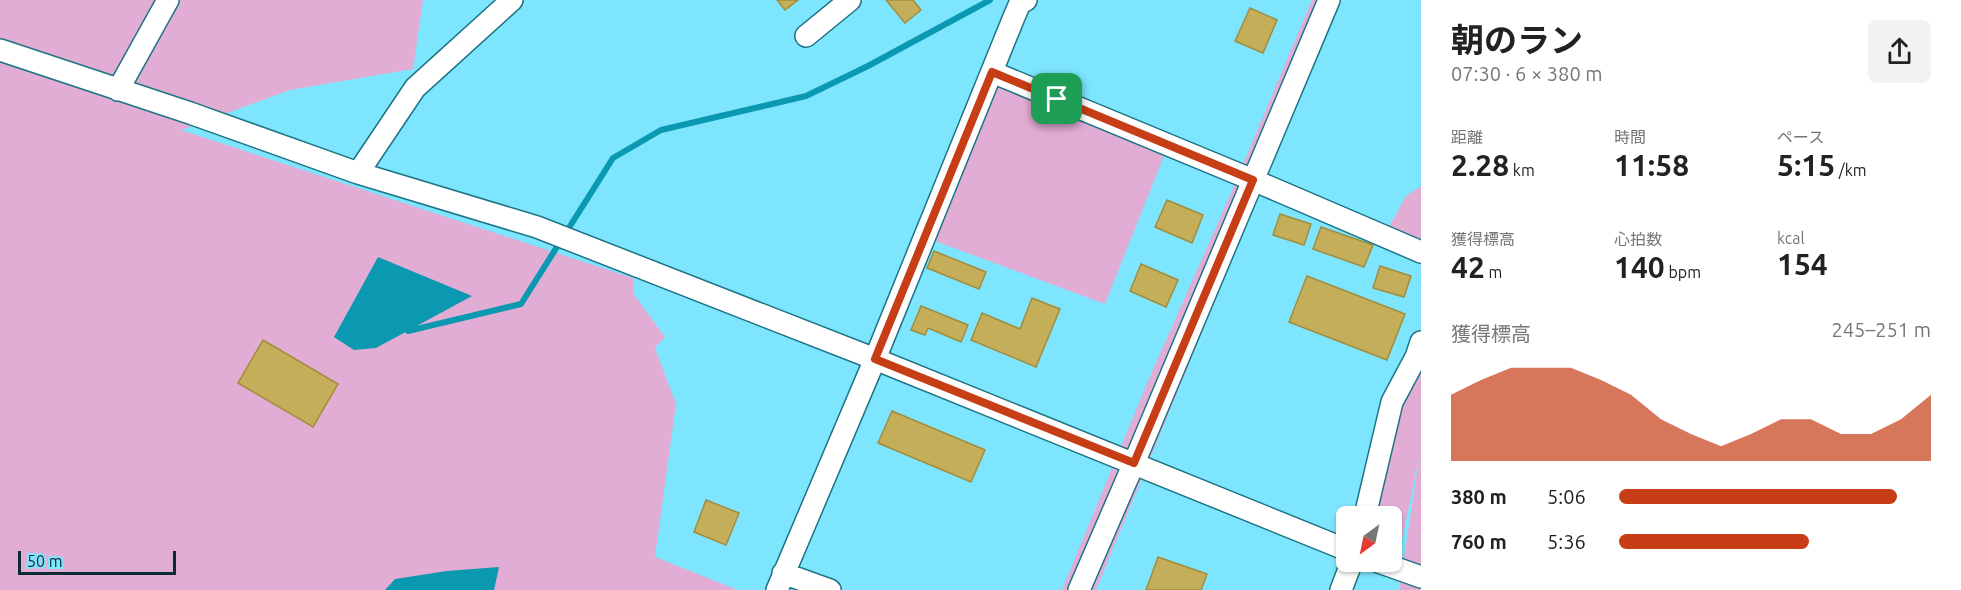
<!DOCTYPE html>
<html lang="ja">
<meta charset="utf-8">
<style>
:root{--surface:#fff;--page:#f2f2f2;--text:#222;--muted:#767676;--accent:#c63d16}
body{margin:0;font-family:Ubuntu,"Noto Sans JP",sans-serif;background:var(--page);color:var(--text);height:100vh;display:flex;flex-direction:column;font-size:22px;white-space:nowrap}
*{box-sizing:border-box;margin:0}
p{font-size:20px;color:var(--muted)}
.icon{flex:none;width:33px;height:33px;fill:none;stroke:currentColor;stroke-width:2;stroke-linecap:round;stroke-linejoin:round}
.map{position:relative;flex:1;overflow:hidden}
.drawer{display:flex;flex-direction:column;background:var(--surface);width:540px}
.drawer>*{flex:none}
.needle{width:39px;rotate:213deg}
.controls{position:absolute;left:1336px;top:506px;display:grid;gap:12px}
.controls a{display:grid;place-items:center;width:66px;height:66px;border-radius:9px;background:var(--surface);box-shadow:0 2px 4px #0004;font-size:30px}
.scale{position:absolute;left:18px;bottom:15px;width:158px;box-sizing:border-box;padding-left:6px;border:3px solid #0a2c34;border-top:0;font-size:16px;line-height:21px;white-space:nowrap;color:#0a2c34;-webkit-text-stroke:4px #7de5fe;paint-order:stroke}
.pin{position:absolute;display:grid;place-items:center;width:51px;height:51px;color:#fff;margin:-26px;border-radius:12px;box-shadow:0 3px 9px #0006}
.round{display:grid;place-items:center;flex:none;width:63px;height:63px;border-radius:9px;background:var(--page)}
.overview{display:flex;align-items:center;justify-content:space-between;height:102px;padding:0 30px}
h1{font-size:33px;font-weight:700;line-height:45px}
.stats{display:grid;grid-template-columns:repeat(3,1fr);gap:9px;height:102px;padding:6px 30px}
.stats div{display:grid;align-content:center}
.stats b{font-size:30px;font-weight:700}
.stats small{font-size:16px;font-weight:400}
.stats p{font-size:16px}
.chart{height:168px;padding:12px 30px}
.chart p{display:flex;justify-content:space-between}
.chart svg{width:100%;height:108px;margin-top:6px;fill:var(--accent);opacity:.7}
ul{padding:0 30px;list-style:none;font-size:20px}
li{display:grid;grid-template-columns:96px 72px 1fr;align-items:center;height:45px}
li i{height:15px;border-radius:8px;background:var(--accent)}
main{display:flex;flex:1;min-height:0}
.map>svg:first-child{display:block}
.green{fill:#e2add5}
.water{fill:#0b98b1}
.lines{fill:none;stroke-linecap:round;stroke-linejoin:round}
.stream{stroke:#0b98b1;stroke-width:6}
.building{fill:#c4ae59;stroke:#a18d3d;stroke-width:1.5}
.minor-casing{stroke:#1e7485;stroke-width:24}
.minor{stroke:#fff;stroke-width:21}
.route-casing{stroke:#fff;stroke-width:12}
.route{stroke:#c63d16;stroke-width:8}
</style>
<main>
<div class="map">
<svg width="1421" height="590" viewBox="0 0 1421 590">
<rect width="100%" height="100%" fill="#7de5fe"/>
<!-- green -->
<path class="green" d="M0,0H423L413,69L290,90L181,130L633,278V293L665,337L655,348L676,404L655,557L738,590H0Z
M1312,0H1339L1096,590H1062L1148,381L1228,200Z
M992,72L1164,156L1105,304L935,241Z
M1421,186V252L1384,236L1406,196Z
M1421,357V590H1399L1420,453L1396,569L1392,561V516H1365L1392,402Z"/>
<!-- water -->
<path class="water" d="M378,257L472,296L376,348L354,350L334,337Z
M499,567L494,590H385L395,579L447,571Z"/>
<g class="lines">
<!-- stream -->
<path class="stream" d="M408,331L521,304L613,158L661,130L806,96L868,66L990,0"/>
</g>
<!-- building -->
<path class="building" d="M777,0H798L785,10Z
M886,0H913L921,10L905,23Z
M1250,8L1277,20L1263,53L1235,41Z
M1167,200L1203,215L1192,243L1155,227Z
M1280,214L1311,224L1304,245L1273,235Z
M1321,227L1373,245L1364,267L1313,249Z
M934,251L986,272L979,289L927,268Z
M1141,264L1178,280L1166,307L1130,291Z
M1380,266L1411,276L1404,297L1373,288Z
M1307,276L1405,314L1387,360L1289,322Z
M1032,298L1060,309L1036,367L971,340L982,313L1020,329Z
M921,306L968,325L961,342L928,328L925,335L911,330Z
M263,340L338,384L313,427L238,383Z
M892,411L985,450L971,482L878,443Z
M706,500L739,513L726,545L694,532Z
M1158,557L1207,574L1201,590H1146Z"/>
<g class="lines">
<defs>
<path id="minor" d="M806,36L850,0
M0,50L190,113L358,173L537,227L875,359L1347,550
M992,72L1253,180L1421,252
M118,90L168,0
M358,173L415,88L512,0
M1365,516L1392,402L1416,357L1421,342
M1376,561L1421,577
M783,573L830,590
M777,590L875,359L1014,17L1020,3L1026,0
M1079,590L1134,463L1329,0
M1341,590L1352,561"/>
</defs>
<!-- minor casing -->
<use href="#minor" class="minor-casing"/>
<!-- minor -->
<use href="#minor" class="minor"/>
</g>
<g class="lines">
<defs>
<path id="route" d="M992,72L1253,180L1134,463L875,359Z"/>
</defs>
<!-- route casing -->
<use href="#route" class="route-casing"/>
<!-- route -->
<use href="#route" class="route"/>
</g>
</svg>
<div class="controls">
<a><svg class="needle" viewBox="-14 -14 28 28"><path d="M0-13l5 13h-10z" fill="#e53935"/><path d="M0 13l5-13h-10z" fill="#767676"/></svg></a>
</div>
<div class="scale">50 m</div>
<div class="pin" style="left:1057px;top:99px;background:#1e9e55"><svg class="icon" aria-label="arrive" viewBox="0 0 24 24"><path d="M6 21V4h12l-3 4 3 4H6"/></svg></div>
</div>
<section class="drawer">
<div class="overview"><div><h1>朝のラン</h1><p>07:30 · 6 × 380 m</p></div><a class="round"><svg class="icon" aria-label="share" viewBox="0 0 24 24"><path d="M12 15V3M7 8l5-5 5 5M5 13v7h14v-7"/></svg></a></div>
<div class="stats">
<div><p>距離</p><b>2.28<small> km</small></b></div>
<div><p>時間</p><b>11:58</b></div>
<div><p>ペース</p><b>5:15<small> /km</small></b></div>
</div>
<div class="stats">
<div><p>獲得標高</p><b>42<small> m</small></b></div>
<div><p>心拍数</p><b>140<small> bpm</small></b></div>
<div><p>kcal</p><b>154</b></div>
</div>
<div class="chart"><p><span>獲得標高</span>245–251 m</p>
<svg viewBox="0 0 160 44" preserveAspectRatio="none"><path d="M0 44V17L10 11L20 6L30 6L40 6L50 11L60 17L70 27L80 33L90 38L100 33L110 27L120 27L130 33L140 33L150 27L160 17V44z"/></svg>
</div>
<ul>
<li><b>380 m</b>5:06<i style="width:89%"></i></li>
<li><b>760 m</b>5:36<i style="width:61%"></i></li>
</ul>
</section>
</main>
